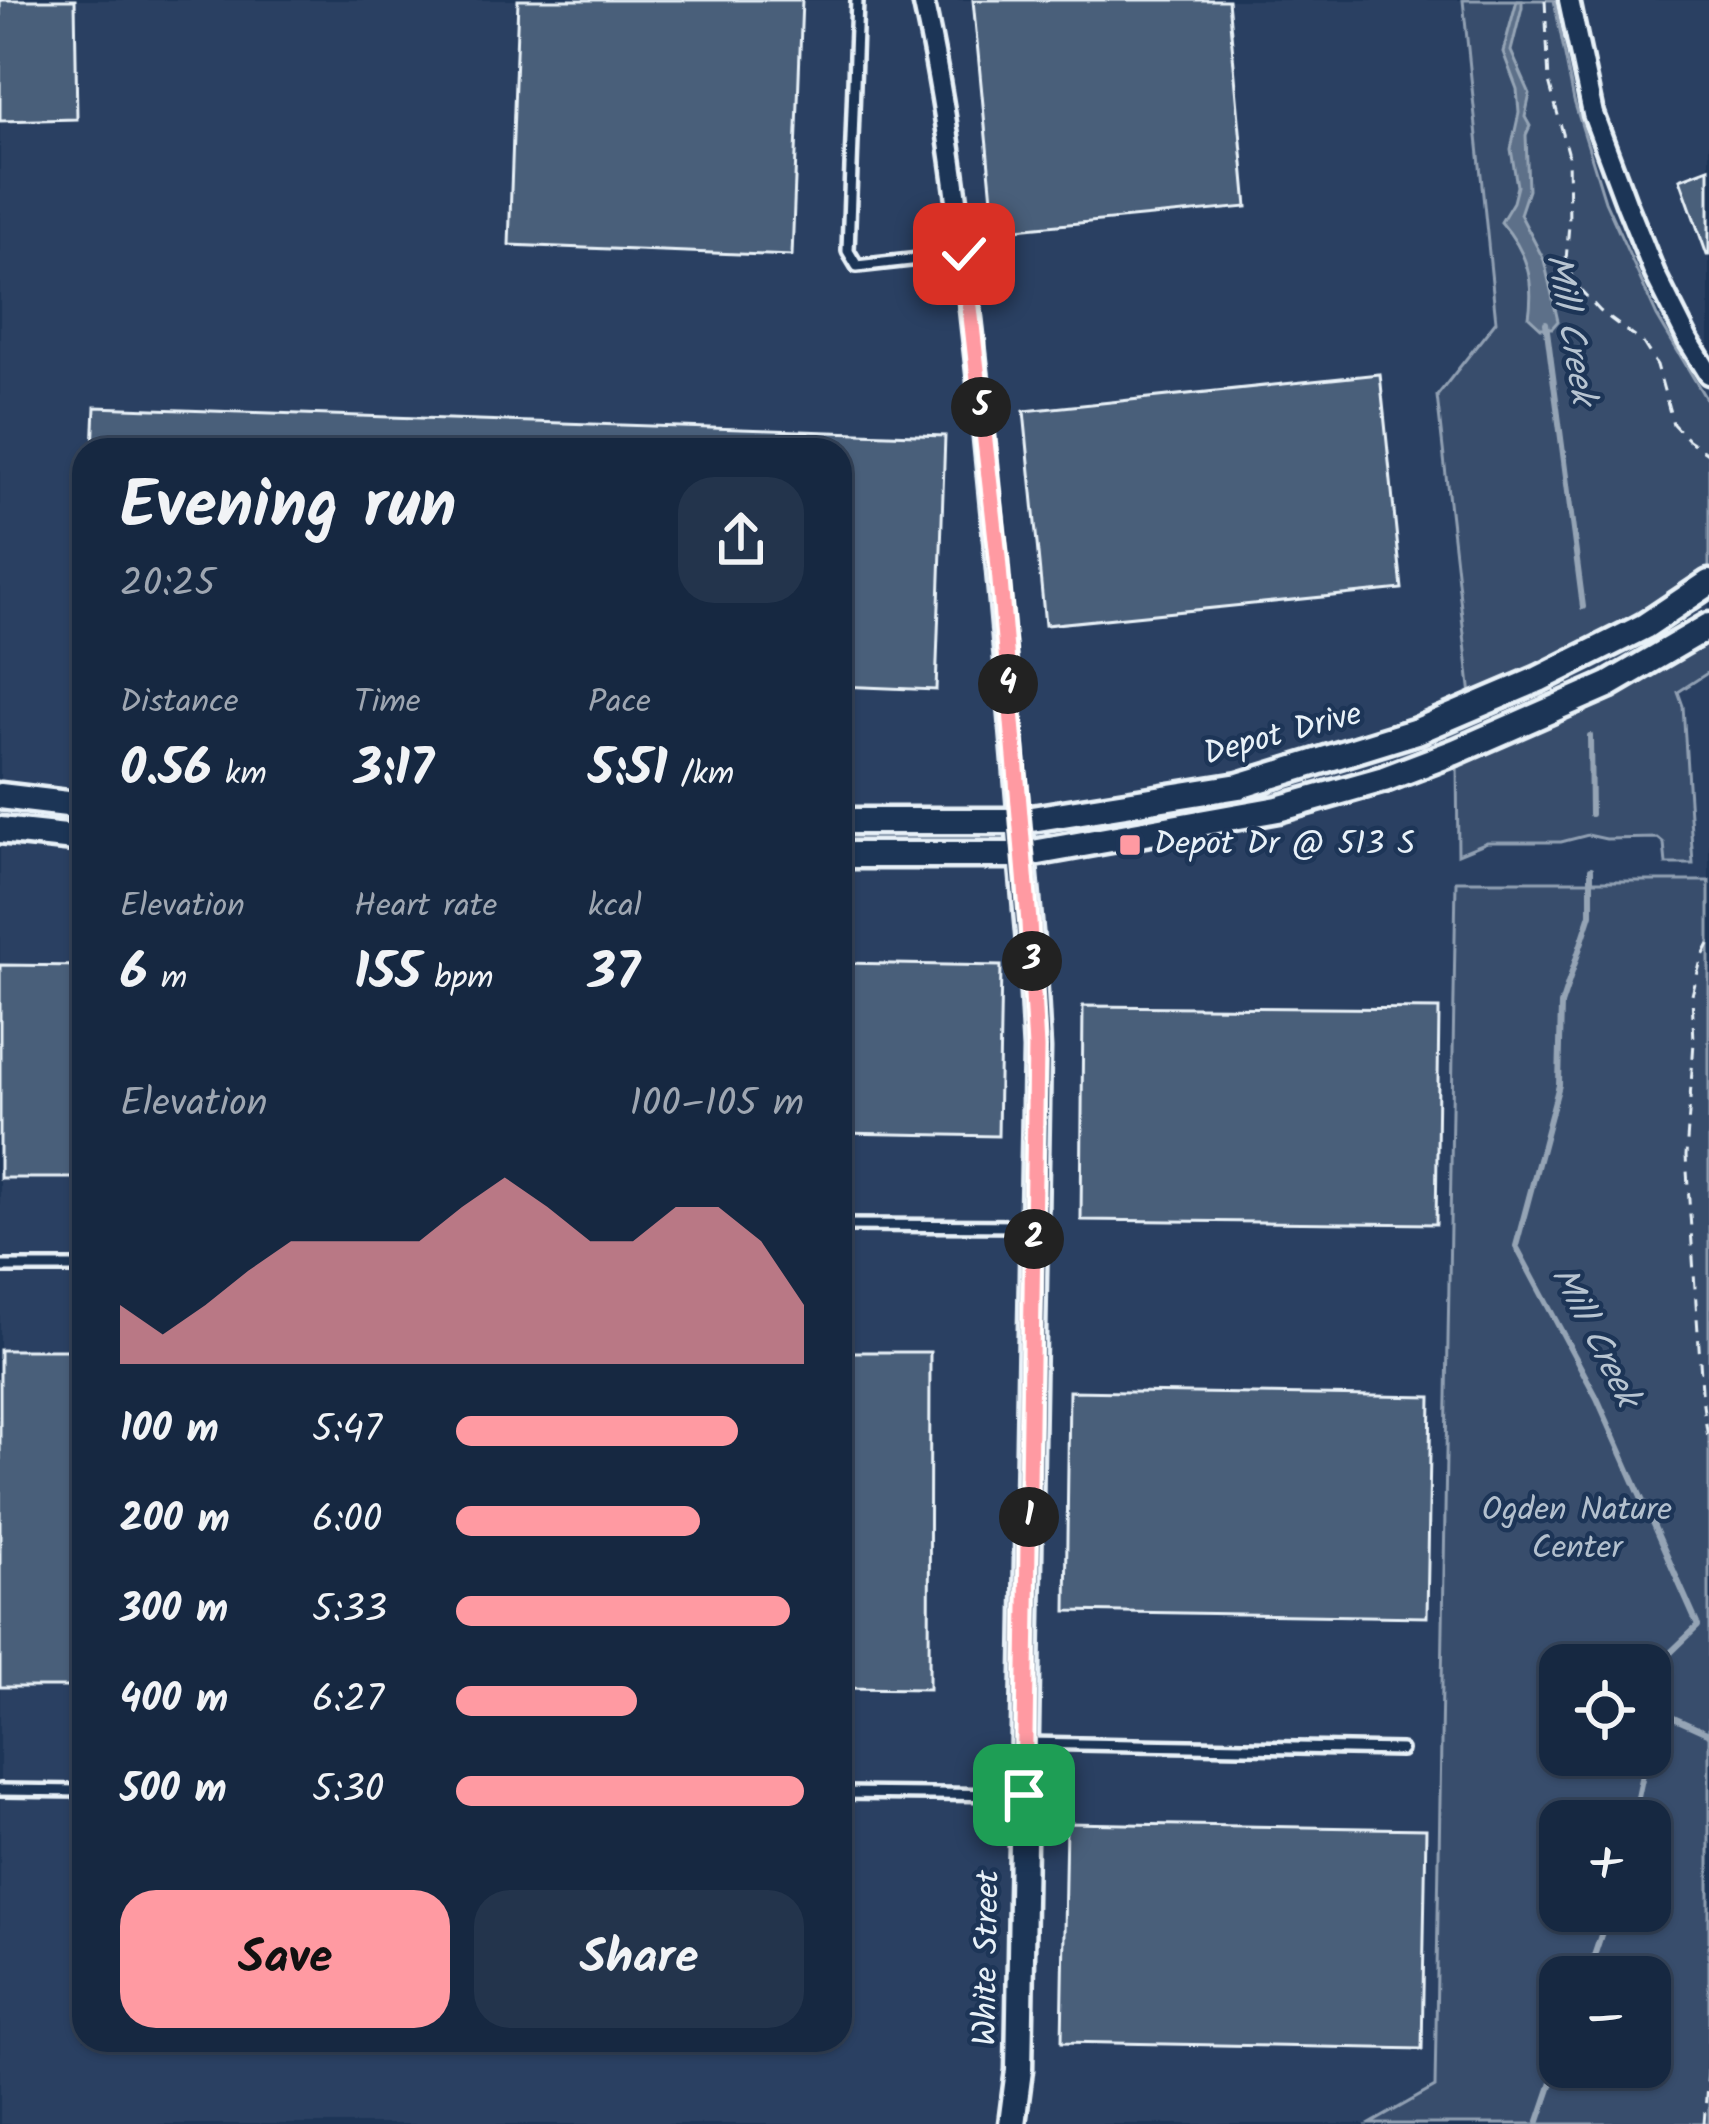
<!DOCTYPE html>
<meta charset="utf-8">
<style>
:root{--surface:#162841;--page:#23344c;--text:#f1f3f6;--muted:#9ea6b1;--line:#35445a;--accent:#ff9aa2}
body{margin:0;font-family:Kalam,sans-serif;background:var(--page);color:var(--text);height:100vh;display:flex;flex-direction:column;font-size:45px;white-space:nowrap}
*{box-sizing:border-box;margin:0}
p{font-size:39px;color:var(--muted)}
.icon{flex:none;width:66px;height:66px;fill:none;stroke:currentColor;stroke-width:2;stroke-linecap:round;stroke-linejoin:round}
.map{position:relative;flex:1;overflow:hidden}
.details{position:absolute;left:72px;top:438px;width:780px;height:1614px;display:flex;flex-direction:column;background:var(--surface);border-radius:36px;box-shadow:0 3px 9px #0004,0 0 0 3px var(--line)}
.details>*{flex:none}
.fabs{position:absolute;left:1539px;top:1644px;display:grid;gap:24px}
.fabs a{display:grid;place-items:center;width:132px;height:132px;border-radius:24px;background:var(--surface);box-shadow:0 3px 9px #0004,0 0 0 3px var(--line);font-size:60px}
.pin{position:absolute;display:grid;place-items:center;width:102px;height:102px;color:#fff;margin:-51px;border-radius:24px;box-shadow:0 6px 18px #0006}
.km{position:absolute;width:60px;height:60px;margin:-30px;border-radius:50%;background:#222;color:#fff;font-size:33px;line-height:60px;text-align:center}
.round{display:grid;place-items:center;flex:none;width:126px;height:126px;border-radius:36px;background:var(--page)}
.summary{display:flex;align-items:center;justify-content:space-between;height:204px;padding:0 48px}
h1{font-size:66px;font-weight:700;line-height:90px}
.metrics{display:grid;grid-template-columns:repeat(3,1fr);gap:18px;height:204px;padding:12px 48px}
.metrics div{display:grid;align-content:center}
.metrics b{font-size:51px;font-weight:700}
.metrics small{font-size:33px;font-weight:400}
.metrics p{font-size:33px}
.chart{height:336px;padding:24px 48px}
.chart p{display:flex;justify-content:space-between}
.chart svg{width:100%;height:216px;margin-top:12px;fill:var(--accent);opacity:.7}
.cta{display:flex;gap:24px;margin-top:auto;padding:24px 48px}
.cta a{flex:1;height:138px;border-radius:36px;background:var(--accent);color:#111;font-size:48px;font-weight:700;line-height:138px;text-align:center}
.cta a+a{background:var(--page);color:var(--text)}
ul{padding:0 48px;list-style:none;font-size:39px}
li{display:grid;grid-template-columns:192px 144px 1fr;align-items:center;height:90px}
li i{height:30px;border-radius:15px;background:var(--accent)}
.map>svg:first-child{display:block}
.built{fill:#2a4162;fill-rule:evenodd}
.green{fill:#374d6c;stroke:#909fb2;stroke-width:3;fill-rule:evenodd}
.water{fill:#5d7089;stroke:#95a4b5;stroke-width:3}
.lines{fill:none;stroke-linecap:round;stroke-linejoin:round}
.stream{stroke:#95a4b5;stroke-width:6}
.building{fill:#495e7a;stroke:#e8f1f8;stroke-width:3}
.lane-casing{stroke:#e8f1f8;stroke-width:18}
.street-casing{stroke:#e8f1f8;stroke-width:27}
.secondary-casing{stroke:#e8f1f8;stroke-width:33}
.path{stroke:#e8f1f8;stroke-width:3;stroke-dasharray:12 9;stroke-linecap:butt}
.lane{stroke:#1d3557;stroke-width:9}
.street{stroke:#1d3557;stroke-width:18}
.secondary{stroke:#1d3557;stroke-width:24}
.route-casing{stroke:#fff;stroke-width:24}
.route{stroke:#ff9aa2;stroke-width:15}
.poi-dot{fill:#ff9aa2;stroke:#1d3557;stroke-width:4.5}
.labels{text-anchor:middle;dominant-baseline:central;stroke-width:9;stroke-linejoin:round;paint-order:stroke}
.street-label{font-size:33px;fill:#e8f1f8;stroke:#1d3557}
.poi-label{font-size:33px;fill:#e8f1f8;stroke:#1d3557;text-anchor:start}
.park-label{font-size:33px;fill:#b3c0ce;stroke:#1d3557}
.water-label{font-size:36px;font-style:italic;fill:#b7c4d1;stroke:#1d3557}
</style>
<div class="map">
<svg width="1709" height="2124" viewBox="0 0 1709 2124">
<rect width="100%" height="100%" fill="#1d3557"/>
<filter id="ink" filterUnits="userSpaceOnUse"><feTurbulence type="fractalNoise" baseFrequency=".00833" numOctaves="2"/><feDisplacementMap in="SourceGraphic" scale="24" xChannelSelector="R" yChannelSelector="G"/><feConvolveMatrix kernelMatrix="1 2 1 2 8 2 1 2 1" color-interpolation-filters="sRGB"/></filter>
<g filter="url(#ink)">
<!-- built -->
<path class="built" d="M0,0H1709V881L1456,882L1435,2087L1370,2124H0ZM84,450H840V2040H84Z"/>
<!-- green -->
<path class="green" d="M1463,0H1554L1574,101L1605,201L1657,316L1709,404V570L1611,628L1471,696L1437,396L1496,321Z
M1709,638V672L1678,692L1683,706L1693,864H1666L1664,843L1658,838L1606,839L1588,835L1561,842H1487L1458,854L1457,763L1568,715Z
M1456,881H1709V2124H1370L1435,2087ZM1650,1665V1755H1560V1665ZM1560,1821H1650V1911H1560ZM1560,1977H1650V2067H1560Z"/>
<!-- water -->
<path class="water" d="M1517,0H1522V7L1511,51L1530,94L1525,117L1530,126L1526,135L1528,190L1520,214L1544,260L1558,321L1552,328H1541L1529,317C1535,279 1526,251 1501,222L1513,202L1517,186L1511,149L1519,113L1517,89L1503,52Z"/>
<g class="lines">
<!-- stream -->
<path class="stream" d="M1546,323L1583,607
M1590,736L1591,814
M1591,869V914L1561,1005L1559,1085L1516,1246L1597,1398L1698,1626L1667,1656L1650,1739
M1656,1710L1709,1734
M1633,1821L1647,1755
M1587,1977L1609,1911
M1538,2124L1560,2059"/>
</g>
<!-- building -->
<path class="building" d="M0,0H75L77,119L0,121Z
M518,0H802L792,256L509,245Z
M973,0H1228L1247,207L995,231Z
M1709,168V255H1707L1680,179Z
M1380,374L1402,589L1045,625L1024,411Z
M95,407L945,436L936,690L840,686V450H93Z
M840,963L1001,966L998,1136L840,1133Z
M0,965L84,966V1178H0Z
M1083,1006L1439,1009L1436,1224L1081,1220Z
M0,1350H84V1687H0Z
M840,1352H930L929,1689L840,1688Z
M1069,1391L1431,1397L1427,1617L1066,1611Z
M1066,1823L1426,1829L1422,2049L1062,2042Z"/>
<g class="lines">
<defs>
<path id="lane" d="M857,0L848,251L857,266L964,254
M840,1225L1033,1226
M0,1267H84
M1025,1743L1401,1750
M0,1790L84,1791
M840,1793L1021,1795"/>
<path id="street" d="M923,0C947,108 960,218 972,327C991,492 1005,656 1019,821
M1569,0L1593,114L1627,205L1655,274L1688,340L1709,374"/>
<path id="secondary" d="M0,796L84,806
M840,821H1019L1239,786L1417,731L1539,679L1645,626L1709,583
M0,830L84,839
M840,855H1022L1278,809L1384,779L1455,752L1608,685L1709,626
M1012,2124L1019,2070L1037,1049L1033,976L1019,821"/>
</defs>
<!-- lane casing -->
<use href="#lane" class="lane-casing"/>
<!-- street casing -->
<use href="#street" class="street-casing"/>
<!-- secondary casing -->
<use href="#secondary" class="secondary-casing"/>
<!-- path -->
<path class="path" d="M1545,0L1549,82L1568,152L1569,225L1566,260L1577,286L1600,311L1643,343L1657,365L1673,424L1688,440L1709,454
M1709,944L1701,960L1692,995L1694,1042L1686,1156L1703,1405L1709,1444
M1704,2124L1709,2057"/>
<!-- lane -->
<use href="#lane" class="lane"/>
<!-- street -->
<use href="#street" class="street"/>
<!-- secondary -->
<use href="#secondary" class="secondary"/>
</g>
</g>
<g class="lines" filter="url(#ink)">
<defs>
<path id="route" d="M964,254L998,557L1029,922L1036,1048L1024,1795"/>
</defs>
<!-- route casing -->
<use href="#route" class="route-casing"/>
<!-- route -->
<use href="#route" class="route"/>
</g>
<!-- markers -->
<rect class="poi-dot" x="1118" y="833" width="24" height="24" rx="6"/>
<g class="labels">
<!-- street labels -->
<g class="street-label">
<text transform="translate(1283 735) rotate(-15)">Depot Drive</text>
<text transform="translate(988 1958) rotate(-89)">White Street</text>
</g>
<!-- poi labels -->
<g class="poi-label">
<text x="1154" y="845">Depot Dr @ 513 S</text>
</g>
<!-- park labels -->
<g class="park-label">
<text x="1577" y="1511">Ogden Nature<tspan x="1577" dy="38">Center</tspan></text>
</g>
<!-- water labels -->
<g class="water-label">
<text transform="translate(1569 329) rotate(80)">Mill Creek</text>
<text transform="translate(1594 1337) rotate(63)">Mill Creek</text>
</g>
</g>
</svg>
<div class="fabs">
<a><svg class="icon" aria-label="locate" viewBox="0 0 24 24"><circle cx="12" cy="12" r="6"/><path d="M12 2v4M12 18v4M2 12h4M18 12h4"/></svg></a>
<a>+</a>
<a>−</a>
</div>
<div class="pin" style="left:1024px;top:1795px;background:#1e9e55"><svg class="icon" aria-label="arrive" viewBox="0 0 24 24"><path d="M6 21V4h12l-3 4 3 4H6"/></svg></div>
<div class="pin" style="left:964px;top:254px;background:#d93025"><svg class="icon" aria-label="check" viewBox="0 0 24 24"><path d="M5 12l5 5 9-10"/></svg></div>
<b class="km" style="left:1029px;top:1517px">1</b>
<b class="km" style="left:1034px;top:1239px">2</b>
<b class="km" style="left:1032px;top:961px">3</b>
<b class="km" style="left:1008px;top:684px">4</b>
<b class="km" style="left:981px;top:407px">5</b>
<section class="details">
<div class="summary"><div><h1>Evening run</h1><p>20:25</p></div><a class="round"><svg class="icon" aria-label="share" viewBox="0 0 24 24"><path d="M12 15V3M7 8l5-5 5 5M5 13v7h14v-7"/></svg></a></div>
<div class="metrics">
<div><p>Distance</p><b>0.56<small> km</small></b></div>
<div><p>Time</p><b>3:17</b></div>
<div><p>Pace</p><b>5:51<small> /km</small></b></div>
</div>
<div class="metrics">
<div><p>Elevation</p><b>6<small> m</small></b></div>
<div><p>Heart rate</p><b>155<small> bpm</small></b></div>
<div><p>kcal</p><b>37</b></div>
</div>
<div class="chart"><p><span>Elevation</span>100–105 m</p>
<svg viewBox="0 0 160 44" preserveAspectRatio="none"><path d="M0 44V32L10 38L20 32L30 25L40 19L50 19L60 19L70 19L80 12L90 6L100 12L110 19L120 19L130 12L140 12L150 19L160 32V44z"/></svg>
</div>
<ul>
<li><b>100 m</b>5:47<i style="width:81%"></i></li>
<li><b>200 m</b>6:00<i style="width:70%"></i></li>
<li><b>300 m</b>5:33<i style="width:96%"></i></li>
<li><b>400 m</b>6:27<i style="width:52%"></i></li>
<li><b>500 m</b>5:30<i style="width:100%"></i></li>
</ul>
<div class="cta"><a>Save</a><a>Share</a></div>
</section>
</div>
